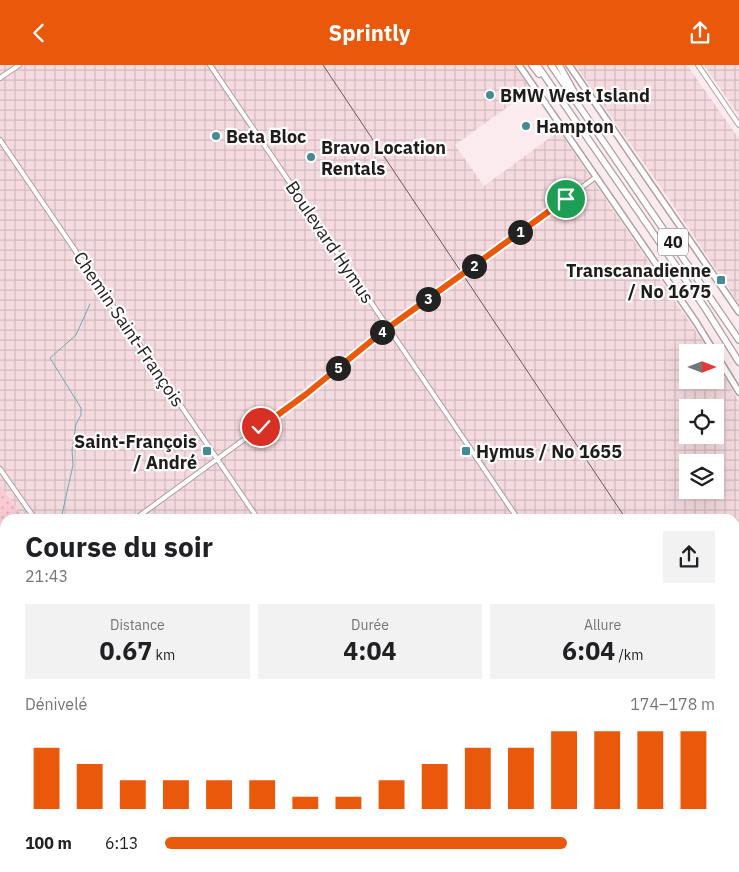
<!DOCTYPE html>
<html lang="fr">
<meta charset="utf-8">
<style>
:root{--surface:#fff;--page:#f2f2f2;--text:#202124;--muted:#757577;--accent:#ea580c}
body{margin:0;font-family:"IBM Plex Sans",sans-serif;background:var(--page);color:var(--text);height:100vh;display:flex;flex-direction:column;font-size:19px;white-space:nowrap}
*{box-sizing:border-box;margin:0}
p{font-size:16px;color:var(--muted)}
.icon{flex:none;width:28px;height:28px;fill:none;stroke:currentColor;stroke-width:2;stroke-linecap:round;stroke-linejoin:round}
.map{position:relative;flex:1;overflow:hidden}
.side{position:absolute;left:0px;top:449px;width:740px;height:359px;display:flex;flex-direction:column;background:var(--surface);border-radius:15px 15px 0 0;box-shadow:0 5px 20px #0002}
.side>*{flex:none}
.needle{width:32px;rotate:90deg}
.tools{position:absolute;left:679px;top:279px;display:grid;gap:10px}
.tools a{display:grid;place-items:center;width:45px;height:45px;border-radius:0px;background:var(--surface);box-shadow:0 5px 20px #0002;font-size:25px}
.pin{position:absolute;display:grid;place-items:center;width:42px;height:42px;color:#fff;margin:-21px;border:2px solid #fff;border-radius:50%;box-shadow:0 1px 5px #0007}
.km{position:absolute;width:25px;height:25px;margin:-12px;border-radius:50%;background:#222;color:#fff;font-size:14px;line-height:25px;text-align:center}
.round{display:grid;place-items:center;flex:none;width:52px;height:52px;border-radius:0px;background:var(--page)}
.overview{display:flex;align-items:center;justify-content:space-between;height:85px;padding:0 25px}
h1{font-size:28px;font-weight:700;line-height:38px}
.metrics{display:grid;grid-template-columns:repeat(3,1fr);gap:8px;height:85px;padding:5px 25px}
.metrics div{display:grid;align-content:center;border-radius:0px;background:var(--page);text-align:center}
.metrics b{font-size:25px;font-weight:700}
.metrics small{font-size:14px;font-weight:400}
.metrics p{font-size:14px}
.chart{height:140px;padding:10px 25px}
.chart p{display:flex;justify-content:space-between}
.chart svg{width:100%;height:90px;margin-top:5px;stroke:var(--accent);stroke-width:6}
ul{padding:0 25px;list-style:none;font-size:16px}
li{display:grid;grid-template-columns:80px 60px 1fr;align-items:center;height:38px}
li i{height:12px;border-radius:6px;background:var(--accent)}
header{display:flex;justify-content:space-between;align-items:center;height:65px;padding:0 25px;background:var(--accent);color:#fff;font-size:22px;font-weight:700}
.map>svg:first-child{display:block}
.built{fill:#f5dbdf}
.industrial{fill:url(#industrial-grid);fill-rule:evenodd}
.grass{fill:url(#grass-dots)}
.forest{fill:url(#forest-firs)}
.wetland{fill:url(#wetland-marsh)}
.park{fill:url(#park-tufts)}
.lines{fill:none;stroke-linecap:round;stroke-linejoin:round}
.stream{stroke:#66aeb7;stroke-width:1}
.minor-casing{stroke:#af9fa1;stroke-width:6}
.major-casing{stroke:#af9fa1;stroke-width:8}
.highway-casing{stroke:#af9fa1;stroke-width:8}
.minor{stroke:#fff;stroke-width:4}
.major{stroke:#fff;stroke-width:5}
.highway{stroke:#fff;stroke-width:5.5}
.tram{stroke:#655c5d;stroke-width:1}
.route-casing{stroke:#fff;stroke-width:10}
.route{stroke:#ea580c;stroke-width:6}
.poi-dot{fill:#448b93;stroke:#fdfdfd;stroke-width:2}
.labels{text-anchor:middle;dominant-baseline:central;stroke-width:4.5;stroke-linejoin:round;paint-order:stroke}
.shield{fill:#fdfdfd;stroke:#636060;stroke-width:1}
.shield-label{font-size:16px;font-weight:bold;fill:#211c1c}
.poi-label{font-size:18px;font-weight:bold;fill:#211c1c;stroke:#fdfdfd;text-anchor:start}
.street-label{font-size:18px;fill:#211c1c;stroke:#fdfdfd}
</style>
<header><svg class="icon" aria-label="back" viewBox="0 0 24 24"><path d="M15 5l-7 7 7 7"/></svg>Sprintly<svg class="icon" aria-label="share" viewBox="0 0 24 24"><path d="M12 15V3M7 8l5-5 5 5M5 13v7h14v-7"/></svg></header>
<div class="map">
<svg width="739" height="807" viewBox="0 0 739 807">
<defs>
<pattern id="industrial-grid" width="8" height="8" patternUnits="userSpaceOnUse" patternTransform="scale(1.25)"><rect width="8" height="8" fill="#f5dbdf"/><path d="M0 4h8M4 0v8" fill="none" stroke="#d2bbbf"/></pattern>
<pattern id="grass-dots" width="8" height="8" patternUnits="userSpaceOnUse" patternTransform="scale(1.25)"><rect width="8" height="8" fill="#f9cad2"/><path d="M2 2h.1M6 6h.1" fill="none" stroke="#d5adb4" stroke-width="1.8" stroke-linecap="round"/></pattern>
<pattern id="forest-firs" width="22" height="20" patternUnits="userSpaceOnUse" patternTransform="scale(1.25)"><rect width="22" height="20" fill="#f9cad2"/><path d="M5 1l3.5 6h-7zM16 11l3.5 6h-7z" fill="#d5adb4"/></pattern>
<pattern id="wetland-marsh" width="20" height="14" patternUnits="userSpaceOnUse" patternTransform="scale(1.25)"><rect width="20" height="14" fill="#f9cad2"/><path d="M1 5h8M5 5V1M11 12h8M15 12V8" fill="none" stroke="#d5adb4"/></pattern>
<pattern id="park-tufts" width="24" height="20" patternUnits="userSpaceOnUse" patternTransform="scale(1.25)"><rect width="24" height="20" fill="#f9cad2"/><path d="M3 7l-1-3M5 7V3M7 7l1-3M15 17l-1-3M17 17v-4M19 17l1-3" fill="none" stroke="#d5adb4"/></pattern>
</defs>
<rect width="100%" height="100%" fill="#fcebee"/>
<!-- built -->
<path class="built" d="M269,802L555,803L549,807H265Z"/>
<!-- industrial -->
<path class="industrial" d="M0,0H514L531,25L455,80L484,121L559,66L710,287L688,288V315H715V295L739,337V774L735,772V454H24L0,420ZM688,342H715V370H688ZM688,398H715V425H688Z
M575,0H687L739,74V239L669,134Z
M704,0H739V51Z
M99,803H269L265,807H105Z"/>
<!-- grass -->
<path class="grass" d="M0,420L24,454H5V754L0,749Z
M555,802L600,803L603,807H549Z"/>
<!-- forest -->
<path class="forest" d="M0,718H5V748L0,744Z
M79,802L99,803L105,807H74Z"/>
<!-- wetland -->
<path class="wetland" d="M735,789L739,796V807L707,806L695,803L735,802Z"/>
<!-- park -->
<path class="park" d="M0,750L5,754V802L59,803L64,807H0Z"/>
<g class="lines">
<!-- stream -->
<path class="stream" d="M61,454L73,400L72,385L76,359L81,350V343L50,293L76,270L90,239
M735,798L739,800"/>
<defs>
<path id="minor" d="M210,0L518,454
M698,0L739,60
M0,13L19,0
M0,75L258,454
M0,404L35,454
M135,454L301,333L381,268L596,112
M735,767L739,772
M735,777L739,783
M404,802L405,807
M513,802L516,807
M265,807L269,802"/>
<path id="major" d="M519,0L696,257L739,327
M569,0L739,247"/>
<path id="highway" d="M532,0L539,9
M537,0L705,243L739,297
M551,0L739,275
M559,0L574,27"/>
</defs>
<!-- minor casing -->
<use href="#minor" class="minor-casing"/>
<!-- major casing -->
<use href="#major" class="major-casing"/>
<!-- highway casing -->
<use href="#highway" class="highway-casing"/>
<!-- minor -->
<use href="#minor" class="minor"/>
<!-- major -->
<use href="#major" class="major"/>
<!-- highway -->
<use href="#highway" class="highway"/>
<!-- tram -->
<path class="tram" d="M323,0L626,454
M735,617L739,623"/>
</g>
<g class="lines">
<defs>
<path id="route" d="M261,362L305,330L381,268L566,134"/>
</defs>
<!-- route casing -->
<use href="#route" class="route-casing"/>
<!-- route -->
<use href="#route" class="route"/>
</g>
<!-- markers -->
<g class="poi-dot">
<circle cx="490" cy="30" r="5"/>
<circle cx="526" cy="61" r="5"/>
<circle cx="216" cy="71" r="5"/>
<circle cx="311" cy="92" r="5"/>
<rect x="716" y="210" width="10" height="10" rx="2.5"/>
<rect x="202" y="381" width="10" height="10" rx="2.5"/>
<rect x="461" y="381" width="10" height="10" rx="2.5"/>
</g>
<g class="labels">
<!-- shield labels -->
<rect class="shield" x="658" y="163.5" width="30" height="27" rx="4"/>
<g class="shield-label">
<text x="673" y="177">40</text>
</g>
<!-- poi labels -->
<g class="poi-label">
<text x="500" y="30">BMW West Island</text>
<text x="536" y="61">Hampton</text>
<text x="226" y="71">Beta Bloc</text>
<text x="321" y="82">Bravo Location<tspan x="321" dy="21">Rentals</tspan></text>
<text x="711" y="205" text-anchor="end">Transcanadienne<tspan x="711" dy="21">/ No 1675</tspan></text>
<text x="197" y="376" text-anchor="end">Saint-François<tspan x="197" dy="21">/ André</tspan></text>
<text x="476" y="386">Hymus / No 1655</text>
</g>
<!-- street labels -->
<g class="street-label">
<text transform="translate(330 177) rotate(56)">Boulevard Hymus</text>
<text transform="translate(129 264) rotate(56)">Chemin Saint-François</text>
</g>
</g>
</svg>
<div class="tools">
<a><svg class="needle" viewBox="-14 -14 28 28"><path d="M0-13l5 13h-10z" fill="#e53935"/><path d="M0 13l5-13h-10z" fill="#757577"/></svg></a>
<a><svg class="icon" aria-label="locate" viewBox="0 0 24 24"><circle cx="12" cy="12" r="6"/><path d="M12 2v4M12 18v4M2 12h4M18 12h4"/></svg></a>
<a><svg class="icon" aria-label="layers" viewBox="0 0 24 24"><path d="M12 4l9 5-9 5-9-5zM3 14l9 5 9-5"/></svg></a>
</div>
<div class="pin" style="left:566px;top:134px;background:#1e9e55"><svg class="icon" aria-label="arrive" viewBox="0 0 24 24"><path d="M6 21V4h12l-3 4 3 4H6"/></svg></div>
<div class="pin" style="left:261px;top:362px;background:#d93025"><svg class="icon" aria-label="check" viewBox="0 0 24 24"><path d="M5 12l5 5 9-10"/></svg></div>
<b class="km" style="left:520px;top:167px">1</b>
<b class="km" style="left:474px;top:201px">2</b>
<b class="km" style="left:428px;top:234px">3</b>
<b class="km" style="left:382px;top:267px">4</b>
<b class="km" style="left:338px;top:303px">5</b>
<section class="side">
<div class="overview"><div><h1>Course du soir</h1><p>21:43</p></div><a class="round"><svg class="icon" aria-label="share" viewBox="0 0 24 24"><path d="M12 15V3M7 8l5-5 5 5M5 13v7h14v-7"/></svg></a></div>
<div class="metrics">
<div><p>Distance</p><b>0.67<small> km</small></b></div>
<div><p>Durée</p><b>4:04</b></div>
<div><p>Allure</p><b>6:04<small> /km</small></b></div>
</div>
<div class="chart"><p><span>Dénivelé</span>174–178 m</p>
<svg viewBox="0 0 160 44" preserveAspectRatio="none"><path d="M5 44V14M15 44V22M25 44V30M35 44V30M45 44V30M55 44V30M65 44V38M75 44V38M85 44V30M95 44V22M105 44V14M115 44V14M125 44V6M135 44V6M145 44V6M155 44V6"/></svg>
</div>
<ul>
<li><b>100 m</b>6:13<i style="width:73%"></i></li>
</ul>
</section>
</div>
